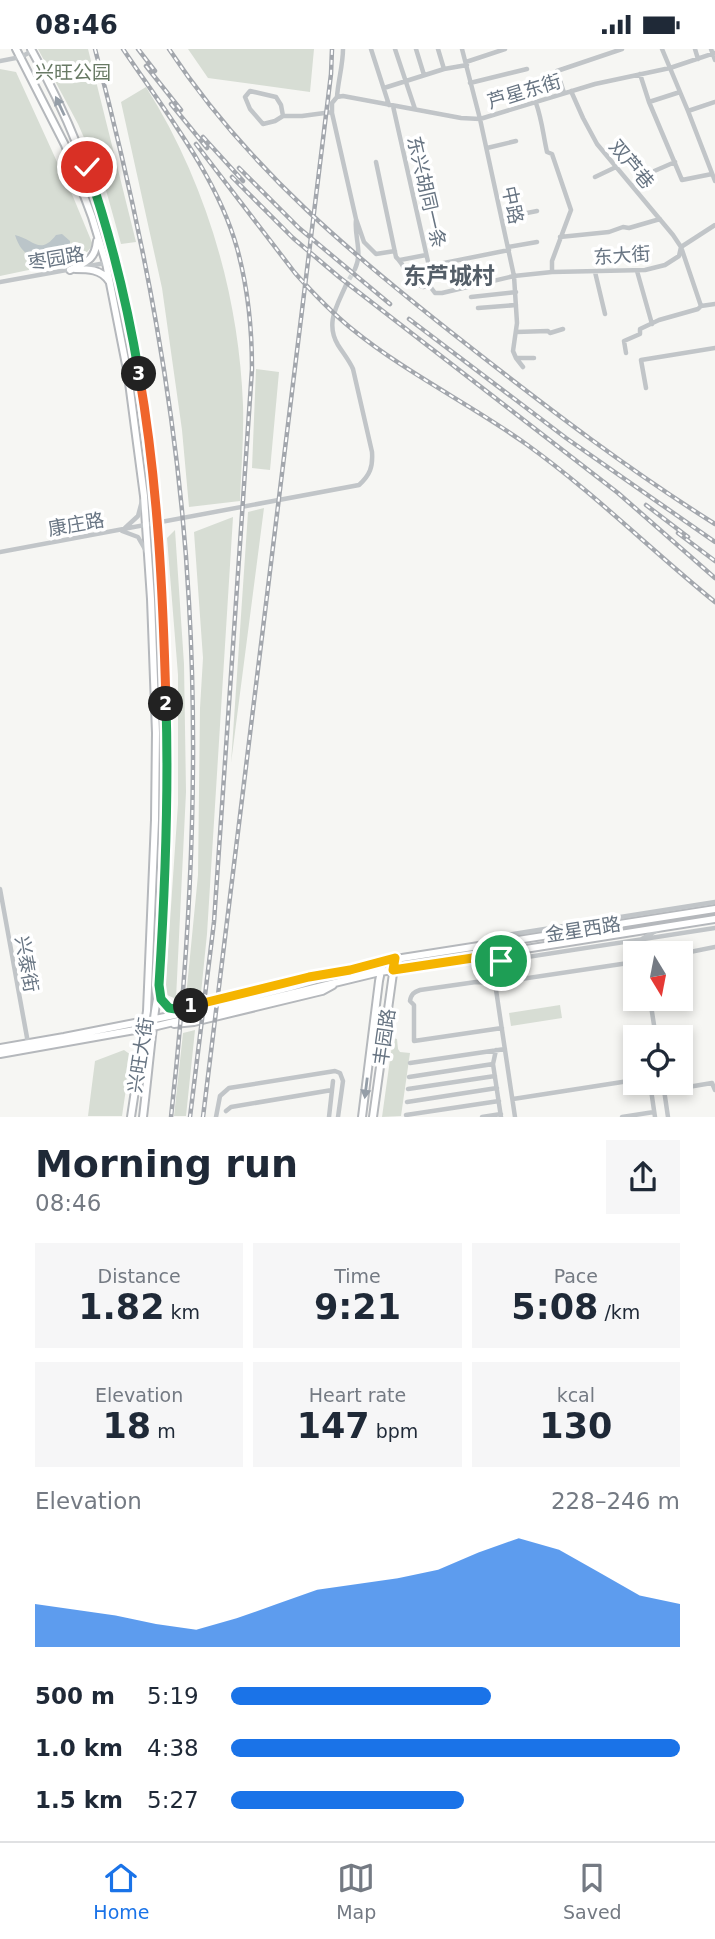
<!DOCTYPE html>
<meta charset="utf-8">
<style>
:root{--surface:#fff;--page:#f6f6f7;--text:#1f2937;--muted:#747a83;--line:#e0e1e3;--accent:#1a73e8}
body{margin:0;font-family:"DejaVu Sans","Noto Sans SC",sans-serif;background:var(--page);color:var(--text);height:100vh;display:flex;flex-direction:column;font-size:26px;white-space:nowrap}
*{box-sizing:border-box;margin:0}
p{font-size:23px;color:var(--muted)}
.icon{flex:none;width:38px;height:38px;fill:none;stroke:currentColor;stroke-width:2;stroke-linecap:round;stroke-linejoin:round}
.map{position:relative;height:1068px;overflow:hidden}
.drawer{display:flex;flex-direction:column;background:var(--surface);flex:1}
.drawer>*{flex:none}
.needle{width:46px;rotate:170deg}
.buttons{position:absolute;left:623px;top:892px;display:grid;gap:14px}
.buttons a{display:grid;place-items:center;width:70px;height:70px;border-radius:0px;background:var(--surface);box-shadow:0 4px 10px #0003;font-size:35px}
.pin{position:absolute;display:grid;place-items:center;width:60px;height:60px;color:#fff;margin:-30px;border:4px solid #fff;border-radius:50%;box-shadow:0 2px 7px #0007}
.km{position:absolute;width:35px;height:35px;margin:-18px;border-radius:50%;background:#222;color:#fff;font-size:19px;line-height:35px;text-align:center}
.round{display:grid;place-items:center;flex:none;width:74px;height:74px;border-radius:0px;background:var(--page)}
.headline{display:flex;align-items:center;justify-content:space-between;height:119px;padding:0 35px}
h1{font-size:38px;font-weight:800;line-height:52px}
.metrics{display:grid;grid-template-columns:repeat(3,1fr);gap:10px;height:119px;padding:7px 35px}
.metrics div{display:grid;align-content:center;border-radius:0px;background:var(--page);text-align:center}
.metrics b{font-size:35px;font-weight:800}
.metrics small{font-size:19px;font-weight:400}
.metrics p{font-size:19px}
.chart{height:196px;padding:14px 35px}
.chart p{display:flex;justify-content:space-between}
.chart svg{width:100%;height:126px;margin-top:7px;fill:var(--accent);opacity:.7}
ul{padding:0 35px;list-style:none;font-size:23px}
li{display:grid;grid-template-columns:112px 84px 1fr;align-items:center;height:52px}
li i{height:18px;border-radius:9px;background:var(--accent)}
.status{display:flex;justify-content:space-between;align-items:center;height:49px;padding:0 35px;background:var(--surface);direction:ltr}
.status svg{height:19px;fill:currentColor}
.tabs{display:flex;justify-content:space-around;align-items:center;height:98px;border-top:2px solid var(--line);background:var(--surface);font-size:19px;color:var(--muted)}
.tabs a{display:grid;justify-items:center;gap:4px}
.tabs .on{color:var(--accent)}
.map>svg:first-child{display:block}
.green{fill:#d7ddd4}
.water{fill:#bbc5c9}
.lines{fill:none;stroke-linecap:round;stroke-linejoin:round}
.minor-tunnel{stroke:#d2d6d7;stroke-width:4.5;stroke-dasharray:4.5 2;stroke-linecap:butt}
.major-casing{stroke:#b5b8bc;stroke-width:10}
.minor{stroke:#c1c5c8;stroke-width:4.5}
.major{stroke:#fff;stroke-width:6}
.rail-casing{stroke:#a3a7ad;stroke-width:4.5}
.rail{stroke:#fff;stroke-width:2;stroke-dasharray:5;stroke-linecap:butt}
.oneway{fill:#959ea8}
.split-1-casing{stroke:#fff;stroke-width:14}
.split-2-casing{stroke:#fff;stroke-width:14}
.split-3-casing{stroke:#fff;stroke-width:14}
.split-4-casing{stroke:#fff;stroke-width:14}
.split-1{stroke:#f5b400;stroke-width:9}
.split-2{stroke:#22a559;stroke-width:9}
.split-3{stroke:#f0652b;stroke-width:9}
.split-4{stroke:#22a559;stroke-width:9}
.labels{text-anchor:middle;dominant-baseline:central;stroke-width:7;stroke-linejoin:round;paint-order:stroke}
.park-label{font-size:19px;fill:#687a65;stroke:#fff}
.street-label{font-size:19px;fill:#677482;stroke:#fff}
.quarter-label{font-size:23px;font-weight:bold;fill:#545e68;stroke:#fff}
</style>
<div class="status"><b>08:46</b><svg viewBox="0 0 49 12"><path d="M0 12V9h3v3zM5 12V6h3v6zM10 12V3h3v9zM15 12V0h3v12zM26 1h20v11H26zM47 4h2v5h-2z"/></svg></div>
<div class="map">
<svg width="715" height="1068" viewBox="0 0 715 1068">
<rect width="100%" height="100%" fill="#f6f6f3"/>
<!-- green -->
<path class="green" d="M38,0H88L136,193L121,195L104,134L78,75Z
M188,0H314L310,43L208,29Z
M0,20L16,23L74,150L93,196L81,210L0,227Z
M146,38C205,131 239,245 243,356C244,388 241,420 240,452L189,458L182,381L162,239L121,53Z
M256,320L279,323L270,421L252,419Z
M264,459L231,714L248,463Z
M233,468L207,885L201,944L186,948L198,826L200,659L203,609L194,483Z
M175,481L184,615L186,743L176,950L165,945L178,755V626L167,489Z
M560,956L562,969L511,977L509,964Z
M195,981L186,1067H174L183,984Z
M393,989L397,990L398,1000L400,1003L410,1004L401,1067L382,1068Z
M124,1001L131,1006L122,1067H88L95,1012Z"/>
<!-- water -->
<path class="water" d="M62,185L70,192V203C46,213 24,215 15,186C33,190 40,207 56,186Z"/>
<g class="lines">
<!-- minor-tunnel -->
<path class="minor-tunnel" d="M346,236L355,220"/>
<defs>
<path id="major" d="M16,0L65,96L92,168L106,214L128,326L144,447L151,550L156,684L155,771L147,962L131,1068
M31,0C120,158 146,327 159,505C170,647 170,790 159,932C159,944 155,957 154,970C150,1002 147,1035 143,1068
M75,220C88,220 101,220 109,232
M70,221C86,213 95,211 97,192
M161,944V950L169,959L183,961
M179,963L186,958L320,926
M174,975L194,973L322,942L333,936
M153,978L380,923L715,870
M0,999L64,988L200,961L291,938L383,912L715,860
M0,1005L146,979
M362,1068L379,932L383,912
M373,1068L395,910"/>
</defs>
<!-- major casing -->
<use href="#major" class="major-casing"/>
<!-- minor -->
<path class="minor" d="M371,0L389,56
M395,0L415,60
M416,0L424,26
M438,0L444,20
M462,0L480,70L514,227L517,274L513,302L516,309L523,318
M662,0L688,62L715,132
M695,0L698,10
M711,0L715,11
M0,12L21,8L32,2
M466,13L505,0
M640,25L649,53L682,131L712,125
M470,34L527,20
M384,39L444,20L467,16
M571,42L583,69L597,95L673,186L681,198L701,257
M564,44L557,22L622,0
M337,48C338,32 343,16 343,0
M649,53L680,43
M536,54C542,71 543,85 547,103L552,105L571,161L552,212V223
M393,57L431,226L429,236
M688,62L715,53
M283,67L275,72L263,75L250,60L245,48L250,42L276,48L281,56L283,67H302L332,63
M487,99L516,92
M376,113L396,208C410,221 401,230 423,238L429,236
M595,128L616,118
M632,137L652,123L675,113
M502,169L537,162
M560,188L609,183L623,178L629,179L660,170
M508,198L537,193
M395,202L376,205L364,193L356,170L332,64V54L337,48L343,47L461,69L480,70L595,35L670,19L715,4
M400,211L426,206
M429,217L509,201
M84,218L116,212
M355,220C363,203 354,188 356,171
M637,222L652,275
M595,223L605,265
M0,233L72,220
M429,236L435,244H442L514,227L552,223L645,221L665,216L679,207L681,198L715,176
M471,248L516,243
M478,259L516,256
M516,283L548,282L550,284L563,280
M626,304L624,292L640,285V280L659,271L698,260L701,257L715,255
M517,309H534
M646,339L641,311L715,299
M125,479L138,467L142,452
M122,482L138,488L146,502
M0,503L359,436C370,426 373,418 372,403L353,320C349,311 343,304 338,296C325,274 337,257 346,236
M0,840L28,994
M488,889L715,853
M643,905L642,890L659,880
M680,905L715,898
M486,907L490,914L495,934L515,1068
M487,907L501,912L715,879
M650,950L656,989
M502,979L414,992V956L410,952C411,945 414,943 420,941L476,933L495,934L635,913
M496,1001L493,1015L501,1068
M410,1014L505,1000
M409,1028L493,1015
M650,1034L655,1068
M663,1034L668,1068
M408,1040L495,1027
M664,1042L712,1034L715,1041
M513,1050L635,1031
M407,1053L497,1039
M226,1062L231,1058L332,1041
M406,1066L499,1052
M216,1068L220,1047L229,1039L335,1022L340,1024L343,1032L338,1068
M329,1068L333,1032
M482,1068L501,1065
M622,1068L654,1063"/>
<!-- major -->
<use href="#major" class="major"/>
<defs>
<path id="rail" d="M95,0C143,182 179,366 189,554C199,725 190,897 171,1068
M123,0C164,61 217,127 237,199C248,239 252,278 252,320L214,873L190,1068
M138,0L155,22
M169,0C249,121 356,209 470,298C549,360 629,421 715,475
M146,17L181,61
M171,55L207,99
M203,88L243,132
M196,95L295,224C313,244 331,263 352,280C406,324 470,355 526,395C593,443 651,501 715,553
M239,119L299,179L390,255
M232,128L293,189L339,228L618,444L715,529
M409,270L566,389L715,493
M646,456L688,488
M678,484L715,512
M203,1068L331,25L332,0"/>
</defs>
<!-- rail casing -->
<use href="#rail" class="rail-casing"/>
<!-- rail -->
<use href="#rail" class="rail"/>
</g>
<!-- one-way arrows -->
<defs><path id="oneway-solid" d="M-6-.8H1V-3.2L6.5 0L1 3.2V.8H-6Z" transform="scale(1.75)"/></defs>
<g class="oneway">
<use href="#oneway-solid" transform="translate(60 57) rotate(-115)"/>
<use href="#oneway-solid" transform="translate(366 1039) rotate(97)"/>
</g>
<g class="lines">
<defs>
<path id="split-1" d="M191,957L309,928L350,921L395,909L393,921L486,907L501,912"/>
<path id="split-2" d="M166,655C169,749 165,842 159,936L161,950L169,959L182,961L191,957"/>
<path id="split-3" d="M139,325C158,434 163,545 166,655"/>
<path id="split-4" d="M87,118C111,187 127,253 139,325"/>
</defs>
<!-- split-1 casing -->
<use href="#split-1" class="split-1-casing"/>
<!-- split-2 casing -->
<use href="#split-2" class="split-2-casing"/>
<!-- split-3 casing -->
<use href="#split-3" class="split-3-casing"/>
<!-- split-4 casing -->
<use href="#split-4" class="split-4-casing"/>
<!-- split-1 -->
<use href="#split-1" class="split-1"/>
<!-- split-2 -->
<use href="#split-2" class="split-2"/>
<!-- split-3 -->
<use href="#split-3" class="split-3"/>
<!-- split-4 -->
<use href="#split-4" class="split-4"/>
</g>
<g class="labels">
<!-- park labels -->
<g class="park-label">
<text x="73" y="23">兴旺公园</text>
</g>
<!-- street labels -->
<g class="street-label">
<text transform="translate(524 42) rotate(-17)">芦星东街</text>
<text transform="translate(632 115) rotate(50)">双芦巷</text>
<text transform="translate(427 143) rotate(77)">东兴胡同一条</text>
<text transform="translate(513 156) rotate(78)">中路</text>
<text transform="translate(622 206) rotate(-4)">东大街</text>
<text transform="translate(56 209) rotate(-10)">枣园路</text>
<text transform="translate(76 475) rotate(-10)">康庄路</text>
<text transform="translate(583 880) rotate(-9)">金星西路</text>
<text transform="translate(27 915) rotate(80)">兴泰街</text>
<text transform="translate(384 988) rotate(-82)">丰园路</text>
<text transform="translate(140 1006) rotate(-81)">兴旺大街</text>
</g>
<!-- quarter labels -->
<g class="quarter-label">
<text x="449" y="227">东芦城村</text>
</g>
</g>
</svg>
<div class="buttons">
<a><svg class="needle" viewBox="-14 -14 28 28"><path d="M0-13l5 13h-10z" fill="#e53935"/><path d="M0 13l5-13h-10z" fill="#747a83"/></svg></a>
<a><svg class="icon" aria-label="locate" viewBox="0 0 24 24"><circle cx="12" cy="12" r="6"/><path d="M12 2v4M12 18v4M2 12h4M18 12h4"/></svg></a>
</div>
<div class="pin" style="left:501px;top:912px;background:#1e9e55"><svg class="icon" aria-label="arrive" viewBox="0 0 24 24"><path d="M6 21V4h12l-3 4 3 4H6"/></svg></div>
<div class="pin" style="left:87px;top:118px;background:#d93025"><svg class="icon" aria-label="check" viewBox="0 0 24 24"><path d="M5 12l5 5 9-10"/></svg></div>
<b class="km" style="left:191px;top:957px">1</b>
<b class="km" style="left:166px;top:655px">2</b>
<b class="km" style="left:139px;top:325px">3</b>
</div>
<section class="drawer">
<div class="headline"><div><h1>Morning run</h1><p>08:46</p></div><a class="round"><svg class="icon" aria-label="share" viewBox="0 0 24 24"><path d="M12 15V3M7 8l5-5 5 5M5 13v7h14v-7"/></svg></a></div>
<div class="metrics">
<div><p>Distance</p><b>1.82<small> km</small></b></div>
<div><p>Time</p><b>9:21</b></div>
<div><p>Pace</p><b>5:08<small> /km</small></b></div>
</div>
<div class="metrics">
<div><p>Elevation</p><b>18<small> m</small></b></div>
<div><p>Heart rate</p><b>147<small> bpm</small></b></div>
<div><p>kcal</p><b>130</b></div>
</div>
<div class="chart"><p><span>Elevation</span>228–246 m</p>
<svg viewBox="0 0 160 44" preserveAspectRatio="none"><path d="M0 44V29L10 31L20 33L30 36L40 38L50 34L60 29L70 24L80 22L90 20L100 17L110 11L120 6L130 10L140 18L150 26L160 29V44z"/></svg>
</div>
<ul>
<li><b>500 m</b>5:19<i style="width:58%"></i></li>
<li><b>1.0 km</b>4:38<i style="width:100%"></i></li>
<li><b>1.5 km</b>5:27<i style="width:52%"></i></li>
</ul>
</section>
<nav class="tabs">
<a class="on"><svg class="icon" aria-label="home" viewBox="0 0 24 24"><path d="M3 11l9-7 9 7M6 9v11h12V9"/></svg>Home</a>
<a><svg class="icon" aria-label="map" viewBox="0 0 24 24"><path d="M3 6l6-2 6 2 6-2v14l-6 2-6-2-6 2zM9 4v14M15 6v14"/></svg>Map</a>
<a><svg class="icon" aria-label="saved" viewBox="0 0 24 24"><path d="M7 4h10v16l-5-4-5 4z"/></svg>Saved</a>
</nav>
